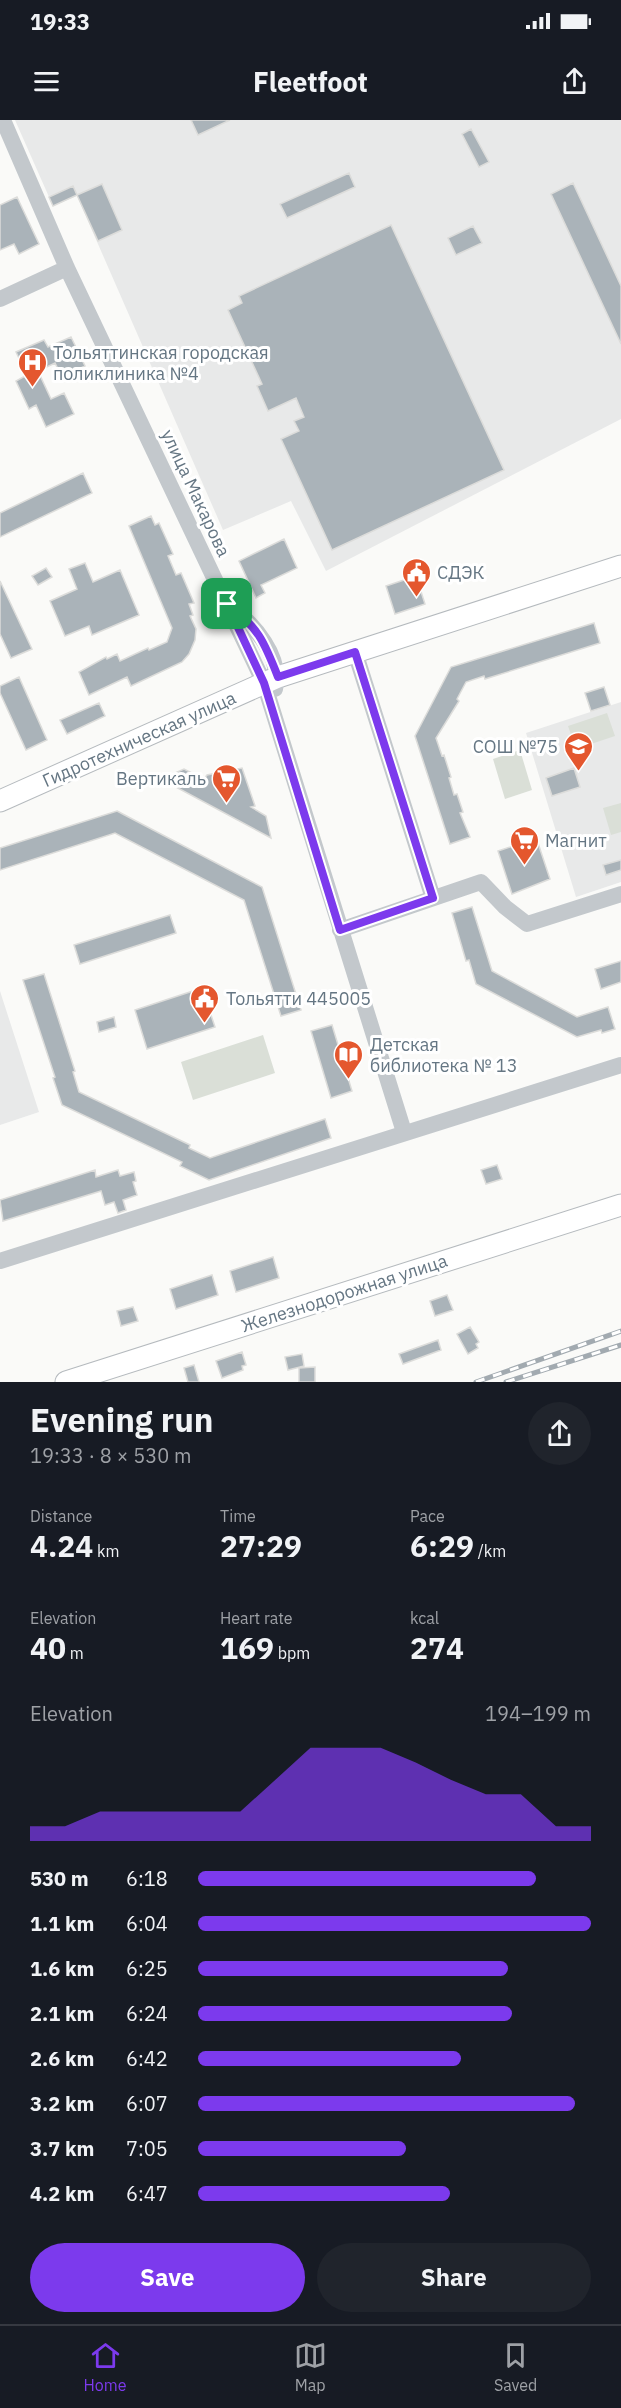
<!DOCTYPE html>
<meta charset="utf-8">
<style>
:root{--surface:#171b24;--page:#20242c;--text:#f1f3f6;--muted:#9ea1a6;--line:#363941;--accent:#7c3aed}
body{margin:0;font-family:"IBM Plex Sans",sans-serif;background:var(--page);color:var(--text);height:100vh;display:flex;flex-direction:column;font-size:22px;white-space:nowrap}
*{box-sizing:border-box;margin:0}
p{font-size:20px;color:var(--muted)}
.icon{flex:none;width:33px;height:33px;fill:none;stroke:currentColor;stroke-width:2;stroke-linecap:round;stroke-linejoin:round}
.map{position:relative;height:1262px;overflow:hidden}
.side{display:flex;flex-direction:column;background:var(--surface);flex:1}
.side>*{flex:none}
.pin{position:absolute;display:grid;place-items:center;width:51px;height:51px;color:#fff;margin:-26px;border-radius:12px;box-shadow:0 3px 9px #0006}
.round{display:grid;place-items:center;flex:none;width:63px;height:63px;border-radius:32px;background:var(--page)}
.head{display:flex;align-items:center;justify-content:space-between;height:102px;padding:0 30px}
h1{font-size:33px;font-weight:700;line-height:45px}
.metrics{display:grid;grid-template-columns:repeat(3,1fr);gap:9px;height:102px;padding:6px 30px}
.metrics div{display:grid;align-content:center}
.metrics b{font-size:30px;font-weight:700}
.metrics small{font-size:16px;font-weight:400}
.metrics p{font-size:16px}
.chart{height:168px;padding:12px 30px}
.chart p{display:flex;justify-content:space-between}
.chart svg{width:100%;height:108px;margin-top:6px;fill:var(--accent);opacity:.7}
.primary-button{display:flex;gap:12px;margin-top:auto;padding:12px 30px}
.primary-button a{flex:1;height:69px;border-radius:36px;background:var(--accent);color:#fff;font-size:24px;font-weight:700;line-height:69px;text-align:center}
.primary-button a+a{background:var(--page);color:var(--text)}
ul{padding:0 30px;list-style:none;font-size:20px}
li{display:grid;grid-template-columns:96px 72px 1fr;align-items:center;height:45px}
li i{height:15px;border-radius:8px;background:var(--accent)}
.status{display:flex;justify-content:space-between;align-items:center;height:42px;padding:0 30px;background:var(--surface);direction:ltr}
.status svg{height:16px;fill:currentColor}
header{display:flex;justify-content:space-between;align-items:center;height:78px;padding:0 30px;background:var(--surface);font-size:27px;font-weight:700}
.tab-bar{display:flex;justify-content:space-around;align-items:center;height:84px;border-top:2px solid var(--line);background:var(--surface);font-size:16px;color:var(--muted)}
.tab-bar a{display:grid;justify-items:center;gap:3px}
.tab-bar .active{color:var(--accent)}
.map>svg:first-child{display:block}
.built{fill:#e8e9e9}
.green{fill:#dadfd7}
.building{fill:#aab3b9;stroke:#dcdcda;stroke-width:1.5}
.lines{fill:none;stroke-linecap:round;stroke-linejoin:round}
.major-casing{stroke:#b5babe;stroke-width:23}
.minor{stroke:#c3c8cc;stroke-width:16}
.major{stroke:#fff;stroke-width:21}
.rail-casing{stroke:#a2aab0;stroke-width:5}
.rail{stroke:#fff;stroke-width:3;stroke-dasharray:9;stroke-linecap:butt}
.route-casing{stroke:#fff;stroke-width:12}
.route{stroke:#7c3aed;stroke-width:8}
.labels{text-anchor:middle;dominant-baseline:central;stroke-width:6;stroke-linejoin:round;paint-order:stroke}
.poi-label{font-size:18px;fill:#657683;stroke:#fff;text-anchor:start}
.street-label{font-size:18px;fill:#657683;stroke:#fff}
</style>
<div class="status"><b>19:33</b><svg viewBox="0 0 49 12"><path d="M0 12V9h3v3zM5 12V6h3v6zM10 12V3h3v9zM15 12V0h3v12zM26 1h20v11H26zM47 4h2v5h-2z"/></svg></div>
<header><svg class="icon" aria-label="menu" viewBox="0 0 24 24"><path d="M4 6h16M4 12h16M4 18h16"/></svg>Fleetfoot<svg class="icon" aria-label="share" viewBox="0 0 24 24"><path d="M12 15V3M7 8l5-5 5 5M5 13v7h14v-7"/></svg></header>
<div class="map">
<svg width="621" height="1262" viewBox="0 0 621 1262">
<rect width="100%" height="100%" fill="#fafaf8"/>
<!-- built -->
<path class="built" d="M15,0H621V299L326,451L291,381L223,410L77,76L53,86Z
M621,582V762L576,777L526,613Z
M0,871L39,992L0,1005Z"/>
<!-- green -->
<path class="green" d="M607,593L615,616L576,629L568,606Z
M520,630L532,670L505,679L493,639Z
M621,683V712L611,715L603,688Z
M263,915L275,953L193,980L181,942Z"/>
<!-- building -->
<path class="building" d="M191,0H230L198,15Z
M471,9L489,42L479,47L462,14Z
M349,53L355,67L287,98L280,84Z
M573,63L621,166V224L551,74Z
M102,64L122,110L98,121L77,75Z
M73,66L77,75L53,86L49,77Z
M17,77L39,124L19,134L14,124L0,130V85Z
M391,105L504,350L332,430L281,319L299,311L294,301L304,297L296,278L268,291L257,266L262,264L228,190L242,183L239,176Z
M473,106L482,123L456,135L448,118Z
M71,217L85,246L62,257L55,243L38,251L51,279L64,273L74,294L46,307L36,285L29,289L16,261L27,255L16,232L44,220L48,227Z
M83,353L92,373L0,417V393Z
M151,396L155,405L159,403L173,434L168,436L176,455L181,453L194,483L189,484L193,495L190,496L196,509L195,520L189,534L182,542L131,566L127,557L89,575L79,552L106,537L107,539L117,534L120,541L148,528L149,530L160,525L167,522L172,508L129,406Z
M284,419L297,448L261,465L265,473L256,478L239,441Z
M85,443L93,462L120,450L139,495L92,515L89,506L65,516L50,481L77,469L69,449Z
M46,448L52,457L38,465L32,456Z
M416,456L425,484L395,494L386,466Z
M0,461L32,529L11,538L0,514Z
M594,503L600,523L485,559L484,556L466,562L457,579L459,581L436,618L442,636L444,635L451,657L449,658L454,675L457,674L463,692L460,693L470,717L450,724L415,616L451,547Z
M19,557L47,620L26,630L0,573V566Z
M604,567L610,585L591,591L585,573Z
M99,583L105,596L67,614L60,600Z
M242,648L255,686L251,687L266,696L271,718L161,659L184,649L204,659L207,655Z
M574,648L580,667L552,676L546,658Z
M117,691L262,767L301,890L281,896L244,780L115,713L0,750V728Z
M537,720L550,759L512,774L498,731L528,721L529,723Z
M621,740V750L606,755L603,745Z
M472,787L492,851L577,897L608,887L615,909L602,913L601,910L577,917L476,864L469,840L466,841L452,793Z
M170,795L176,813L80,844L74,825Z
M621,841V862L601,869L595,849Z
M44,854L75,951L73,952L79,972L190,1025L189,1028L210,1038L325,999L331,1018L209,1060L180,1046L182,1042L62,985L53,958L55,957L23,860Z
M202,868L215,907L147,929L135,890Z
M114,897L116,907L99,912L97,902Z
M332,905L352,971L331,978L311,911Z
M497,1045L502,1059L486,1064L481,1050Z
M95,1050L96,1057L118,1050L120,1056L134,1052L136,1061L133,1062L137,1075L123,1080L126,1090L118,1093L114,1082L105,1085L101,1071L3,1101L0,1080Z
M273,1137L279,1158L236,1172L230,1151Z
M212,1155L218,1175L176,1189L170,1169Z
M447,1175L453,1190L435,1196L430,1181Z
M133,1187L138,1201L121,1206L117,1191Z
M470,1207L479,1222L476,1224L478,1228L468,1234L457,1214Z
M438,1220L441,1230L403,1244L399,1234Z
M242,1232L246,1245L242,1246L243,1250L222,1258L216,1241Z
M302,1234L304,1246L288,1250L285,1237Z
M194,1245L199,1262H188L184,1248Z
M315,1247V1262H299V1248Z"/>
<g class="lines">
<defs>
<path id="major" d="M0,681L278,557L621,446
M66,1262L621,1085"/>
</defs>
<!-- major casing -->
<use href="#major" class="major-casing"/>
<!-- minor -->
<path class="minor" d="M3,0L67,148L264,563L404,1012
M0,179L67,148
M230,486C254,504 283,537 275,569
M355,532L433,778
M340,810L481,762L505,787L527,804L621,774
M0,1141L621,945"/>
<!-- major -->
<use href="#major" class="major"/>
<defs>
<path id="rail" d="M476,1262L621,1211
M506,1262L621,1225"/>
</defs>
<!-- rail casing -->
<use href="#rail" class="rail-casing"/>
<!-- rail -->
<use href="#rail" class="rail"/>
</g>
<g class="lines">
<defs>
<path id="route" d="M227,484C258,507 264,521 278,557L355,532L433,778L340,810L264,563Z"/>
</defs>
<!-- route casing -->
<use href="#route" class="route-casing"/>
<!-- route -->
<use href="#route" class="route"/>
</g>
<!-- icons -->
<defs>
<symbol id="hospital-pin" viewBox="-11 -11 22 30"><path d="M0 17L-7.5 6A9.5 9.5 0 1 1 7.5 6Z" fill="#e4572e" stroke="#fff"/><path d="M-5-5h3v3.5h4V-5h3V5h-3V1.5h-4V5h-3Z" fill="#fff"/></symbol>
<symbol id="civic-pin" viewBox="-11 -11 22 30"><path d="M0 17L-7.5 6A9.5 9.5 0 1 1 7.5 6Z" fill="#e4572e" stroke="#fff"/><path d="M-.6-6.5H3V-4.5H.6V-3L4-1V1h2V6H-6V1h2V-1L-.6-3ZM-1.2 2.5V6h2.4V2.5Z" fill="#fff"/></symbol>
<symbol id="school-pin" viewBox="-11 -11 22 30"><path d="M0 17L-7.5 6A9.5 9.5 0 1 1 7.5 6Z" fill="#e4572e" stroke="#fff"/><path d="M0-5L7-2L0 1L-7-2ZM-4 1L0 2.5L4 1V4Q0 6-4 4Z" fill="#fff"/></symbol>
<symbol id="supermarket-pin" viewBox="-11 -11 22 30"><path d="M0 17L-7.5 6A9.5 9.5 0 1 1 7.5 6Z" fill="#e4572e" stroke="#fff"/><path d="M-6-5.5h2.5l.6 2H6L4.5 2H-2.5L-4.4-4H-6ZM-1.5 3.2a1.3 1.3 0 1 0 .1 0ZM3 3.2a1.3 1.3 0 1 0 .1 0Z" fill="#fff"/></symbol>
<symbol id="library-pin" viewBox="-11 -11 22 30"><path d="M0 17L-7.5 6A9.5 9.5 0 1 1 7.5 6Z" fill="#e4572e" stroke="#fff"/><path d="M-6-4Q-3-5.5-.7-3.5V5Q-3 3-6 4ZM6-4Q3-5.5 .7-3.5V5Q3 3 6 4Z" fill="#fff"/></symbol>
</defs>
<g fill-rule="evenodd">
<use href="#hospital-pin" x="16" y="226" width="33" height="45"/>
<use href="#civic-pin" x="400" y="436" width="33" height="45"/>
<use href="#school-pin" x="562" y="610" width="33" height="45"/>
<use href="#supermarket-pin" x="210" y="642" width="33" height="45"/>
<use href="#supermarket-pin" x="508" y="704" width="33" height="45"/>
<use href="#civic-pin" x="188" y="862" width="33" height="45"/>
<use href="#library-pin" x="332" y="918" width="33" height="45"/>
</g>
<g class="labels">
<!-- poi labels -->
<g class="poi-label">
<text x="53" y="232">Тольяттинская городская<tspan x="53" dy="21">поликлиника №4</tspan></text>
<text x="437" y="452">СДЭК</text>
<text x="558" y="626" text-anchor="end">СОШ №75</text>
<text x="206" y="658" text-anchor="end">Вертикаль</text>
<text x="545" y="720">Магнит</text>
<text x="226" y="878">Тольятти 445005</text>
<text x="370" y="924">Детская<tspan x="370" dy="21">библиотека № 13</tspan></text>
</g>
<!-- street labels -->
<g class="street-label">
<text transform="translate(196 373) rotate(65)">улица Макарова</text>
<text transform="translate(139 619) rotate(-24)">Гидротехническая улица</text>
<text transform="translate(344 1173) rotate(-18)">Железнодорожная улица</text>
</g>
</g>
</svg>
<div class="pin" style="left:227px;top:484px;background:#1e9e55"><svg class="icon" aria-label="arrive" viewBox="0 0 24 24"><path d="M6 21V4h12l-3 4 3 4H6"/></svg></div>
</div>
<section class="side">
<div class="head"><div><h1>Evening run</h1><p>19:33 · 8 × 530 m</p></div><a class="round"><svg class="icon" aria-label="share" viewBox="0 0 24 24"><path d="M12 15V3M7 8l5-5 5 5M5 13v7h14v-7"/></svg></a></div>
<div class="metrics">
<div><p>Distance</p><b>4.24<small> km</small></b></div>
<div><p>Time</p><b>27:29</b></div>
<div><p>Pace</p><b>6:29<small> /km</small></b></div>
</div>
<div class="metrics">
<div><p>Elevation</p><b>40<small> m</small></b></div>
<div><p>Heart rate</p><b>169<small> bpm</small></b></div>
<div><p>kcal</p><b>274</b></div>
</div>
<div class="chart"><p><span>Elevation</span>194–199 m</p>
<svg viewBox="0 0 160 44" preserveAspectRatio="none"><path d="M0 44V38L10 38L20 32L30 32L40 32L50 32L60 32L70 19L80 6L90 6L100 6L110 12L120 19L130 25L140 25L150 38L160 38V44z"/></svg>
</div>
<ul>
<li><b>530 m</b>6:18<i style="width:86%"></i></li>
<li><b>1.1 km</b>6:04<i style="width:100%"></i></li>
<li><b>1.6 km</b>6:25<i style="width:79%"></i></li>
<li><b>2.1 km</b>6:24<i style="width:80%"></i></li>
<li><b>2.6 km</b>6:42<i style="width:67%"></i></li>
<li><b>3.2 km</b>6:07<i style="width:96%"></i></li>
<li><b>3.7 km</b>7:05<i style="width:53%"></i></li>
<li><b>4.2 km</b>6:47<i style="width:64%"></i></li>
</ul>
<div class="primary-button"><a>Save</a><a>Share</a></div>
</section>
<nav class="tab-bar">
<a class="active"><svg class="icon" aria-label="home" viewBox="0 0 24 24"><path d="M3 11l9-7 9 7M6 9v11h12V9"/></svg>Home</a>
<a><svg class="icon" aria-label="map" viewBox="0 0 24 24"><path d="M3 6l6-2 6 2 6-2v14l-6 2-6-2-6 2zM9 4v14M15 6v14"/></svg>Map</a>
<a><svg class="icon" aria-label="saved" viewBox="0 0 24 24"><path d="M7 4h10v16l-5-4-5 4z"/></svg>Saved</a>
</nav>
